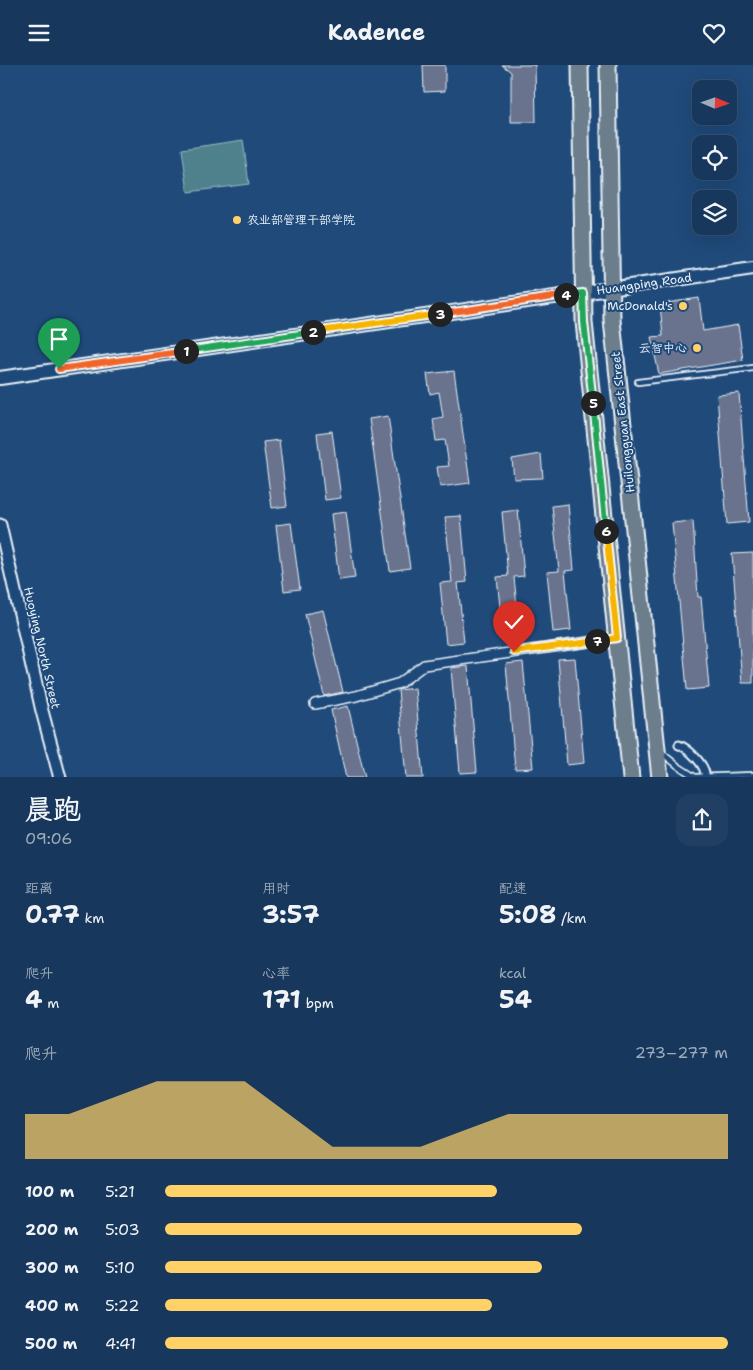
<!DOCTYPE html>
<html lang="zh">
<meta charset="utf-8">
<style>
:root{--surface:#17385c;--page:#203f62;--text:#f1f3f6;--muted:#9eacbb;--line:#365272;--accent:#ffd166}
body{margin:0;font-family:"Shantell Sans","LXGW WenKai TC",sans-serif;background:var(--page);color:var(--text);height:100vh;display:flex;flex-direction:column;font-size:19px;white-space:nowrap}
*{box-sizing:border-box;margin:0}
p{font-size:16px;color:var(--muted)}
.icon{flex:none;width:28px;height:28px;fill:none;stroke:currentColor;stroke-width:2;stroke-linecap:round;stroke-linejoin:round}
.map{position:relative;height:712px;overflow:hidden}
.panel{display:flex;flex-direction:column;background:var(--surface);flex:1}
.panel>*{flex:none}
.needle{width:32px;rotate:92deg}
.fabs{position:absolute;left:692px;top:15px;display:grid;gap:10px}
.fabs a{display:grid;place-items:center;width:45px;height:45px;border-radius:10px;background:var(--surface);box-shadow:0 5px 20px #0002,0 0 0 1px var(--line);font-size:25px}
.pin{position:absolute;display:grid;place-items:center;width:42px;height:42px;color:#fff;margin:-51px -21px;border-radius:50% 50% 50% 0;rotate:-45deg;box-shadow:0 0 5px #0007}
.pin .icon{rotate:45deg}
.km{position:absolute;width:25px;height:25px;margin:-12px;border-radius:50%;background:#222;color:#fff;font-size:14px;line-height:25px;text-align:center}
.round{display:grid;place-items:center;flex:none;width:52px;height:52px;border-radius:15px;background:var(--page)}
.summary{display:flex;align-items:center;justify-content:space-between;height:85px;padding:0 25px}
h1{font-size:28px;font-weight:700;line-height:38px}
.stats{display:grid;grid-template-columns:repeat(3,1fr);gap:8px;height:85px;padding:5px 25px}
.stats div{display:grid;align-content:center}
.stats b{font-size:25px;font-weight:700}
.stats small{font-size:14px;font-weight:400}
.stats p{font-size:14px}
.chart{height:140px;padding:10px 25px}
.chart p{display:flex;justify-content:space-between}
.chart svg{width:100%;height:90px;margin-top:5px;fill:var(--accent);opacity:.7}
ul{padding:0 25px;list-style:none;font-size:16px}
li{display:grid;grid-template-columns:80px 60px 1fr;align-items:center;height:38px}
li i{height:12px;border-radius:6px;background:var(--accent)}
header{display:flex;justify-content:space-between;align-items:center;height:65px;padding:0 25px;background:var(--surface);font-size:22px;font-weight:700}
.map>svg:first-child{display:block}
.green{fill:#50818c;stroke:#9cb9c2}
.building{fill:#6b738e;stroke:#e8f1f8}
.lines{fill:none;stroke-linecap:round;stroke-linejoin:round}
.service-casing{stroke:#e8f1f8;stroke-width:8}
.pedestrian-casing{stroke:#e8f1f8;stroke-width:11}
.minor-casing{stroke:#e8f1f8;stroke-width:12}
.tertiary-casing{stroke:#e8f1f8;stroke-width:15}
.secondary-casing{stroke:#e8f1f8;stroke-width:16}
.primary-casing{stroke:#e8f1f8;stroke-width:19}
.service{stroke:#1f4a7a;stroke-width:4.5}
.pedestrian{stroke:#1f4a7a;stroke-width:7}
.minor{stroke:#1f4a7a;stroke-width:9}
.tertiary{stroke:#1f4a7a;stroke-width:11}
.secondary{stroke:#1f4a7a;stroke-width:12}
.primary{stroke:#6c7d8b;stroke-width:15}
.split-1-casing{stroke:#fff;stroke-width:10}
.split-2-casing{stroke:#fff;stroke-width:10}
.split-3-casing{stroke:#fff;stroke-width:10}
.split-4-casing{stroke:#fff;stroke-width:10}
.split-5-casing{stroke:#fff;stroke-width:10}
.split-6-casing{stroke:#fff;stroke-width:10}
.split-7-casing{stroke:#fff;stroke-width:10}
.split-8-casing{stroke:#fff;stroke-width:10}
.split-1{stroke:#f0652b;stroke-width:6}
.split-2{stroke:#22a559;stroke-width:6}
.split-3{stroke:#f5b400;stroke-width:6}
.split-4{stroke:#f0652b;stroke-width:6}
.split-5{stroke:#22a559;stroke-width:6}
.split-6{stroke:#22a559;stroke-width:6}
.split-7{stroke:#f5b400;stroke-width:6}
.split-8{stroke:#f5b400;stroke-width:6}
.poi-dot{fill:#ffd166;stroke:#1f4a7a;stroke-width:2}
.labels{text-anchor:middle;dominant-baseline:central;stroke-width:4;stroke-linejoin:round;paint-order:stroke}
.poi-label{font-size:12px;fill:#e8f1f8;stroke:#1f4a7a;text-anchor:end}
.street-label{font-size:12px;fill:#e8f1f8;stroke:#1f4a7a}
</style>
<header><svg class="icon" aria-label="menu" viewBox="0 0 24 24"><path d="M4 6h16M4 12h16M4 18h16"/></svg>Kadence<svg class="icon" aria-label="heart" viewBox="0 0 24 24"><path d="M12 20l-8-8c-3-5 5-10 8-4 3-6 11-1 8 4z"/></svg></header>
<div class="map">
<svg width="753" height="713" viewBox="0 0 753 713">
<rect width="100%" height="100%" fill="#1f4a7a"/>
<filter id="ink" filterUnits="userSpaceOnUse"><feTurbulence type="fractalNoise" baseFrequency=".02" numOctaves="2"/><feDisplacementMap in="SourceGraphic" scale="10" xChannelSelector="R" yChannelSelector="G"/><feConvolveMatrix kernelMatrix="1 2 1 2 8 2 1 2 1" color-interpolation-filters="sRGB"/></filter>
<g filter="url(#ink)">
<!-- green -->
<path class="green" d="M243,75L249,119L188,127L182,84Z"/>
<!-- building -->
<path class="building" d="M423,0H445V26L424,27Z
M502,0H535L536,57H511V7Z
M699,233L703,266L738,260L743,295L659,309L651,272L663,271L660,239Z
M454,306L470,418L440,422L437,402L449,401L445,375L436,376L433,354L443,352L439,327L430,329L427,309Z
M739,328L749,457L727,459L717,330Z
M388,351L410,503L390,506L369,354Z
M332,366L341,433L325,435L317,368Z
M279,375L287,441L272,443L263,377Z
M541,389L543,413L514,414L512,394Z
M568,439L574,505L565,506L571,565L553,567L547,507L559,506L552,441Z
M518,445L524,511L514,512L520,571L503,573L497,512L508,511L502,447Z
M346,447L355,513L339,515L331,449Z
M461,451L467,517L458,518L464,577L446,579L440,518L452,517L445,452Z
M693,456L698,532H701L709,623L687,625L672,458Z
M291,458L300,524L284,526L276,460Z
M753,488V618H742L732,489Z
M323,545L343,627L324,631L305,549Z
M575,593L584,698L567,700L558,594Z
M523,597L533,703L515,704L506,599Z
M468,601L477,707L460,708L451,603Z
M415,623L423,713H406L398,625Z
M348,641L365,713H346L331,645Z"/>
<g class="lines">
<defs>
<path id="service" d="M638,317L753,303
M662,688L678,701L695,712L753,710"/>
<path id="pedestrian" d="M679,680C688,683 703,698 705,708"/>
<path id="minor" d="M315,639L356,631L400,618L424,600L617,573"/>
<path id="tertiary" d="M0,460L42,646L60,713"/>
<path id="secondary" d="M0,313L753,203"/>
<path id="primary" d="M580,0L584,257L631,713
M608,0L612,255L660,713"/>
</defs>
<!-- service casing -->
<use href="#service" class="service-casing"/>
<!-- pedestrian casing -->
<use href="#pedestrian" class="pedestrian-casing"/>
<!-- minor casing -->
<use href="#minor" class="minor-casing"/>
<!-- tertiary casing -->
<use href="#tertiary" class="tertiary-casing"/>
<!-- secondary casing -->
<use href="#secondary" class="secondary-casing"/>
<!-- primary casing -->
<use href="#primary" class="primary-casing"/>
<!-- service -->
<use href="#service" class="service"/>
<!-- pedestrian -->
<use href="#pedestrian" class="pedestrian"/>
<!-- minor -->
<use href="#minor" class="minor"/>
<!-- tertiary -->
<use href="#tertiary" class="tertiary"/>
<!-- secondary -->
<use href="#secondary" class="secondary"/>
<!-- primary -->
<use href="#primary" class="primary"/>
</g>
</g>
<g class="lines" filter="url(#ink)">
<defs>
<path id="split-1" d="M59,304L186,286"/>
<path id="split-2" d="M186,286L313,267"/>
<path id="split-3" d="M313,267L440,249"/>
<path id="split-4" d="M440,249L566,230"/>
<path id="split-5" d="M566,230L583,228L584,257L593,338"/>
<path id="split-6" d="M593,338L606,466"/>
<path id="split-7" d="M597,576L617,573L606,466"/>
<path id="split-8" d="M514,587L597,576"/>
</defs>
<!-- split-1 casing -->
<use href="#split-1" class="split-1-casing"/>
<!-- split-2 casing -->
<use href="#split-2" class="split-2-casing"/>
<!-- split-3 casing -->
<use href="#split-3" class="split-3-casing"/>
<!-- split-4 casing -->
<use href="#split-4" class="split-4-casing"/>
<!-- split-5 casing -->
<use href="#split-5" class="split-5-casing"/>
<!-- split-6 casing -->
<use href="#split-6" class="split-6-casing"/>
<!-- split-7 casing -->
<use href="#split-7" class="split-7-casing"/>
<!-- split-8 casing -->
<use href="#split-8" class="split-8-casing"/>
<!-- split-1 -->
<use href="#split-1" class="split-1"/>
<!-- split-2 -->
<use href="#split-2" class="split-2"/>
<!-- split-3 -->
<use href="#split-3" class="split-3"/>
<!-- split-4 -->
<use href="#split-4" class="split-4"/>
<!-- split-5 -->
<use href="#split-5" class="split-5"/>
<!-- split-6 -->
<use href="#split-6" class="split-6"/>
<!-- split-7 -->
<use href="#split-7" class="split-7"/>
<!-- split-8 -->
<use href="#split-8" class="split-8"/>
</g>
<!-- markers -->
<g class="poi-dot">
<circle cx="237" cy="155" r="5"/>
<circle cx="683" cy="241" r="5"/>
<circle cx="697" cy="283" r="5"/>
</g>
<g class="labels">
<!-- poi labels -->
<g class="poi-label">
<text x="247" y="155" text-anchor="start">农业部管理干部学院</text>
<text x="673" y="241">McDonald's</text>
<text x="687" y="283">云智中心</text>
</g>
<!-- street labels -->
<g class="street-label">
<text transform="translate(644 219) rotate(-8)">Huangping Road</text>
<text transform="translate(623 357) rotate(-96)">Huilongguan East Street</text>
<text transform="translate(42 583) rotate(77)">Huoying North Street</text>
</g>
</g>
</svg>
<div class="fabs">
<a><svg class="needle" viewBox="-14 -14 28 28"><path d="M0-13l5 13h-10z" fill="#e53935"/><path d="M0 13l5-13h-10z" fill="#9eacbb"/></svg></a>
<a><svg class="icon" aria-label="locate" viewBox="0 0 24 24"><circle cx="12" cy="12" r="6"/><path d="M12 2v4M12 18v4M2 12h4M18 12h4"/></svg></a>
<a><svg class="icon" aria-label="layers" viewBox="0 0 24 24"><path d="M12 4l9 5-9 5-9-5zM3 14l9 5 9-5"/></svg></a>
</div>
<div class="pin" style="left:59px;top:304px;background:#1e9e55"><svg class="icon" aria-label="arrive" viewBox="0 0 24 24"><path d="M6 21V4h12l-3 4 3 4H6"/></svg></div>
<div class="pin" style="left:514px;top:587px;background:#d93025"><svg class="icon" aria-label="check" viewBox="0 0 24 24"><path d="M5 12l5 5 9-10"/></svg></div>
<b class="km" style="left:186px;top:286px">1</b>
<b class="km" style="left:313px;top:267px">2</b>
<b class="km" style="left:440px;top:249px">3</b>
<b class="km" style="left:566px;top:230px">4</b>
<b class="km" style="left:593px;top:338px">5</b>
<b class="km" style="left:606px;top:466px">6</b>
<b class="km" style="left:597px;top:576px">7</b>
</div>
<section class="panel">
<div class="summary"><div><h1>晨跑</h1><p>09:06</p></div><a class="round"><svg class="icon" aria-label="share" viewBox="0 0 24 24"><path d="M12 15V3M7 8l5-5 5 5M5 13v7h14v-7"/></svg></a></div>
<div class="stats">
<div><p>距离</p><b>0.77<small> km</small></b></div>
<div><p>用时</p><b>3:57</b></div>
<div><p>配速</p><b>5:08<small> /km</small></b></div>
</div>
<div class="stats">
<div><p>爬升</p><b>4<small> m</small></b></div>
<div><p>心率</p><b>171<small> bpm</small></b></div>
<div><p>kcal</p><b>54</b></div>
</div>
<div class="chart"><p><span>爬升</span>273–277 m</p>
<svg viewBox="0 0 160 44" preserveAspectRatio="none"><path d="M0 44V22L10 22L20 14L30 6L40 6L50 6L60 22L70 38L80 38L90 38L100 30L110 22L120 22L130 22L140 22L150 22L160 22V44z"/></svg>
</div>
<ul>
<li><b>100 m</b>5:21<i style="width:59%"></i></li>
<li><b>200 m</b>5:03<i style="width:74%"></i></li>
<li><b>300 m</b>5:10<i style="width:67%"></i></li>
<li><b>400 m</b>5:22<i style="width:58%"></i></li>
<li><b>500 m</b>4:41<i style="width:100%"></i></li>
</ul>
</section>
